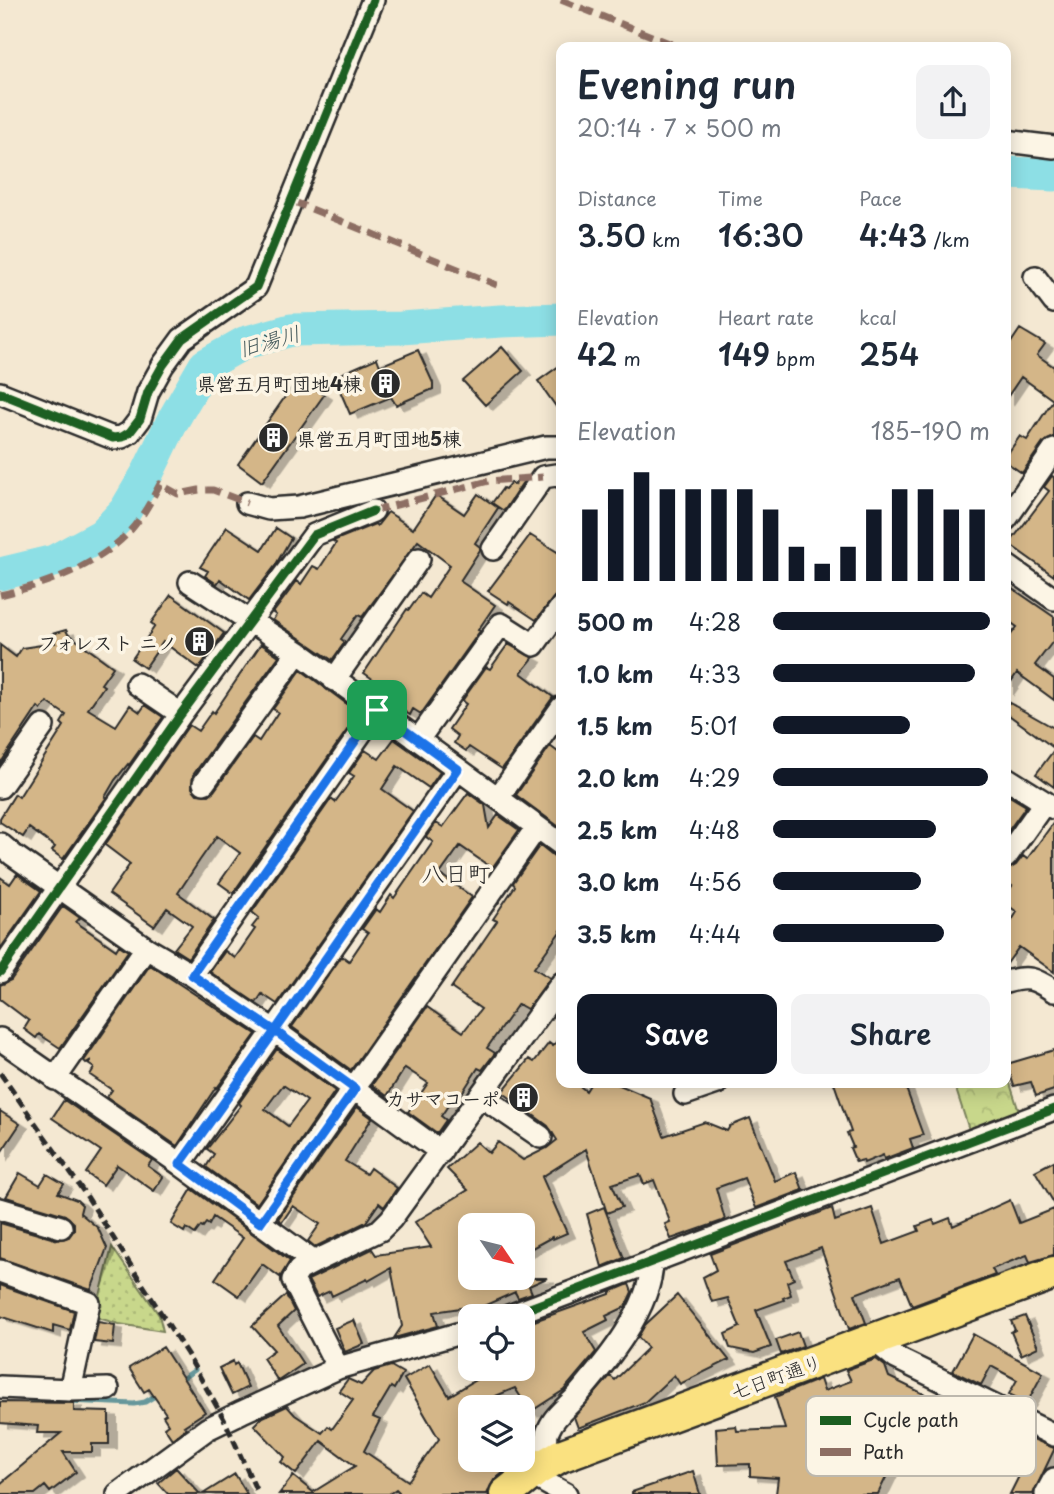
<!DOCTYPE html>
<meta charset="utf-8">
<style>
:root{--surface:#fff;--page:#f2f2f3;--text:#1f2937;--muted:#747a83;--accent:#111827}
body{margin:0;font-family:"Playpen Sans","Klee One",sans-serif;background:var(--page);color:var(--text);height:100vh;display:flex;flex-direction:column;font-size:26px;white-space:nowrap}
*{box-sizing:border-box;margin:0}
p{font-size:23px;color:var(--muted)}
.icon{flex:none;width:38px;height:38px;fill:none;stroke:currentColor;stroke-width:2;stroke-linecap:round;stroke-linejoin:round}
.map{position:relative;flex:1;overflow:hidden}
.drawer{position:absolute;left:556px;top:42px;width:455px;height:1046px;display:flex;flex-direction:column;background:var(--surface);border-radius:14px;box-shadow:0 4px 18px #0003}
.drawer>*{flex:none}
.needle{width:46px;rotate:125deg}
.controls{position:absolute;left:458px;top:1213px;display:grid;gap:14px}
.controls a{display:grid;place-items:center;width:77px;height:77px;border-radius:14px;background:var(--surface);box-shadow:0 4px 18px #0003;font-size:35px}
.pin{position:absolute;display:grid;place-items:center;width:60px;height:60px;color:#fff;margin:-30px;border-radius:14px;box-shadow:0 4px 10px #0006}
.round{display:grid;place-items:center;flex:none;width:74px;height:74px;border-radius:14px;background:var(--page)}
.overview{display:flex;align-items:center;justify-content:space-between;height:119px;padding:0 21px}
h1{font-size:38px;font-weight:600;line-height:52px}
.figures{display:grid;grid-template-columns:repeat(3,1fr);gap:10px;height:119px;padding:7px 21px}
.figures div{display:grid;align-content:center}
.figures b{font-size:30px;font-weight:600}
.figures small{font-size:19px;font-weight:400}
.figures p{font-size:19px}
.chart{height:196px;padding:14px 21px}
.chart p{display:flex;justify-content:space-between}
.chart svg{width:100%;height:126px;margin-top:7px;stroke:var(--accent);stroke-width:6}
.button{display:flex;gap:14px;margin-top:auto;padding:14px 21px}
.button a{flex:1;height:80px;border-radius:14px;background:var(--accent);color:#fff;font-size:28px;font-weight:600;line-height:80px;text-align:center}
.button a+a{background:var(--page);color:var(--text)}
ul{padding:0 21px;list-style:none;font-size:23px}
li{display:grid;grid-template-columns:112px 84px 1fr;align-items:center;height:52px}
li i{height:18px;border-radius:9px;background:var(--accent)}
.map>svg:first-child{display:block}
.grass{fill:url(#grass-dots);stroke:#7a815b;stroke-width:2}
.forest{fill:url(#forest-crowns);stroke:#7a815b;stroke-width:2}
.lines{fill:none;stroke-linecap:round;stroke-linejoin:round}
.stream{stroke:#66979b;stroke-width:5}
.river{stroke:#8ddfe5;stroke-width:33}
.building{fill:#d4b688;stroke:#2b2b2b;stroke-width:2;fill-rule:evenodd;filter:url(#shadow)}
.minor-casing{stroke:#2b2b2b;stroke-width:26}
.highway-casing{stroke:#2b2b2b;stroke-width:37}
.minor{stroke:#fcf5e5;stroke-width:21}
.highway{stroke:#fae180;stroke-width:32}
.rail{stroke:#2b2b2b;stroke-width:5;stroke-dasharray:10 5;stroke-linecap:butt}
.quiet{stroke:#8d6e63;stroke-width:7;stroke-dasharray:14 7;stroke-linecap:butt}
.cycleway-casing{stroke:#fcf5e5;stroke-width:13}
.cycleway{stroke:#1b5e20;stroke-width:9}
.route-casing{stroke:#fff;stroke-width:14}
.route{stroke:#1a73e8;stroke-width:9}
.labels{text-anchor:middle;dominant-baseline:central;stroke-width:7;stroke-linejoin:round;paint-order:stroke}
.poi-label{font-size:19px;font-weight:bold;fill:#2b2b2b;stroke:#fcf5e5;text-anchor:end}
.street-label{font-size:19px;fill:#2b2b2b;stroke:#fcf5e5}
.water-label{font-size:21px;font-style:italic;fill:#44585a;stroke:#fcf5e5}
.quarter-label{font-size:23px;fill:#2b2b2b;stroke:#fcf5e5}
.key{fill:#fcf5e5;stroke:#bdb8ad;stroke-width:2}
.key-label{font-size:19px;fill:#2b2b2b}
</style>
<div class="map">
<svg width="1054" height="1494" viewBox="0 0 1054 1494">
<defs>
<pattern id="grass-dots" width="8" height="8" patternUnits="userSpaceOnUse" patternTransform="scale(1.75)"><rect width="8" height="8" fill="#c8d78b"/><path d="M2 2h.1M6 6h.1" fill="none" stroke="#acb978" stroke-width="1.8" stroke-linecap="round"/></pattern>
<pattern id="forest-crowns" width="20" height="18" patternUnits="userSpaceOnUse" patternTransform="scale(1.75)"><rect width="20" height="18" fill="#c8d78b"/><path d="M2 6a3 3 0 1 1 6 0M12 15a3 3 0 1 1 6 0" fill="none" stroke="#acb978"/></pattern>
<filter id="shadow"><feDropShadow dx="8" dy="4.5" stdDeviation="0" flood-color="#0004"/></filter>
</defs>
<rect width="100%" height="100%" fill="#f4e8d2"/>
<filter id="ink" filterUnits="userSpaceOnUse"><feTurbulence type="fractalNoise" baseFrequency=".0143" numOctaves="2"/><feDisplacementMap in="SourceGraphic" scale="14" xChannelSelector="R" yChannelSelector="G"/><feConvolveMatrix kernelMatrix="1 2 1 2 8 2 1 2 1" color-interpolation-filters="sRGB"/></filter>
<g filter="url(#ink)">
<!-- grass -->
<path class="grass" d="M112,1247L159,1315L163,1331L119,1324L95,1317Z"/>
<!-- forest -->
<path class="forest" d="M1006,1071L1021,1118L971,1136L954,1083H1006Z"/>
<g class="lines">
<!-- stream -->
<path class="stream" d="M177,1382L195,1370
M26,1399L134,1404L145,1402L160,1393"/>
<!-- river -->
<path class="river" d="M1006,173L1054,175
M0,574L54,561L102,535L125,511L148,472L172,422L205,365L244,343L291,330L401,328L501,321L562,319"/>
</g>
<!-- building -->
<path class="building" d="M1020,329L1045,344L1037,355L1054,367V437L1043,443L1022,473L1006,462V456L1020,436L1027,440L1053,400L1021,377L1006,399V350Z
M502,347L523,371L485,405L463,381Z
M418,350L433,383V389L396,405L391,397L350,414L334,377L377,358L380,366Z
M562,364V415L538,381Z
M299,377L324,395L262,482L238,464Z
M1052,476L1054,477V576L1009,544L1049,491L1044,487Z
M518,479L523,482L504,511L492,503L503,488L505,489L511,482L515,485Z
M478,494L498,508L475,543L480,547V550L460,581L495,605L478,630L480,631L421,714L413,709L410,715L383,698L372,690L377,682L364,673L407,609L409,610L421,593L428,598L450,565L418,541L362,617L358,615L341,639L345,642L332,660L273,620L276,615L273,613L297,581L301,584L313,566L319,569L336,543L333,541L375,524L377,526L388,512L413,529L436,495L464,514Z
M227,527L262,550L276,528L291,538L275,566L249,600L220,579L217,584L205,576L208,571L200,567Z
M530,535L562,555V587L536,620L509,602L508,604L488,591Z
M1006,584L1054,617V640L1035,665L1054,679V700L1017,673L1006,689V641L1017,627L1006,619Z
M171,595L224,633L199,668L163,642L145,668L132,659L155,626L151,623Z
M66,630L68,634L113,667L101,684L104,686L88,709L116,726L130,705L140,712L145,705L163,717L129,765L128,764L115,780L105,797L106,798L63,859L52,851L55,847L29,828L23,837L0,822V818L15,794L19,797L64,726L61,723L66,715L47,702L41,710L38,707L0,764V645L16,657L22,648L55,643L52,634Z
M261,644L279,656L193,775L192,788L197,794L209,795L214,791L253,737L259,741L278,712L273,709L301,670L359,713L233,893L219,883L240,853L217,836L200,860L178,893L214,920L188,958L174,949L192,926L167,908L154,926L109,894L130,864L105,845L189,725L198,731L212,711L214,713Z
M508,644L533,658L521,673L553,697L502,769L469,747L466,751L454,743L458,736L449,729L466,704L462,701L486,667L490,669Z
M1006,701L1054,728V748L1006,713Z
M394,739L440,772L429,788L397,766L382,789L413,811L277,1004L262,994L256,1003L210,972L225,951L235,958L255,929L252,927L259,918L252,912L331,799L335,802L354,776L349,773L365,750L379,759Z
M550,746L562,755V829L516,795Z
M1054,750V787L1036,774Z
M468,793L485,805L489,828L498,815L519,830L492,868L460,846L440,874L472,897L351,1070L292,1027L342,956L349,961L368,933L362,929L376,909L380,912L391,895L394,898L433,842L426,837L436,823L443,827Z
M1006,794L1026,806L1006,834Z
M1054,822V972L1019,947L1006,965V930L1017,912L1006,904V894L1012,886L1006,882V870L1016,865L1023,856L1027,859Z
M540,845L554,856L562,858V929L534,968L550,978L527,1009L518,1004L487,1048L495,1053L482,1070L478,1068L462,1093L458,1091L441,1116L446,1120L437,1133L408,1112L428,1083L405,1068L387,1096L372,1085L427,1007L463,1032L481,1009L451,988L497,921L493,919L515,886L513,883Z
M17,874L41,891L0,949V877L10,884Z
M63,906L80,918L76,922L116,950L119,945L128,951L60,1048L39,1034L36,1038L24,1029L29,1021L0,999V985L11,980Z
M150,965L256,1034L217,1088L216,1087L177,1146L107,1097L112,1090L90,1075L94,1068L88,1064L91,1060L86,1063L84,1061Z
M562,1035V1083H576L586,1091L591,1083H615L650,1098L664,1136L705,1122L727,1131L730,1126L750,1118L775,1181L796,1172L803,1190L756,1208L744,1178L716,1188L725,1220L671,1239L665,1224L670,1222L654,1180L644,1184L640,1175L612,1184L622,1207L607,1213L586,1149L542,1177L567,1233L553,1239L552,1237L523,1253V1225H471V1278H547L529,1286L532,1293L518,1298L515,1292L468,1313L466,1307L434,1312L438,1326L394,1338L402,1326L391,1268L368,1281L367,1279L332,1296L330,1291L317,1297L308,1280L372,1249L376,1255L431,1247L415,1222L468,1190L447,1169L477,1142L489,1153L498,1142L523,1160L547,1148L557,1140L548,1126L502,1092L529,1059L534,1062L549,1043L553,1046Z
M277,1049L335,1091L257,1204L206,1167L214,1154L207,1149L241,1105L239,1103ZM283,1085L307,1101L288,1126L265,1109Z
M1054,1050V1090L1036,1096L1031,1082L1014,1086L1007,1064Z
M834,1083H904L923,1135L910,1139L913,1148L884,1159L883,1155L864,1163L863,1160L856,1162L850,1148L853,1147L847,1133L851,1132Z
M64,1100L152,1160L148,1166L163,1177L154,1191L117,1165L103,1185L86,1173L101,1151L52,1118Z
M357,1107L372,1118L345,1161L366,1174L370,1168L397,1188L384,1207L379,1203L366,1222L315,1247L308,1241L320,1224L293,1206L282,1222L278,1219Z
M0,1111L20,1124L0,1154Z
M1054,1161V1203L1035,1171Z
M20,1173L40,1185L47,1174L64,1184L58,1193L77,1200L82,1205L80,1213L98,1228L107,1248L91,1290L0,1258V1223L58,1240L69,1237L74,1230V1223L65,1215L6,1197Z
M192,1189L290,1261L280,1277L262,1264L239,1296L215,1279L243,1238L213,1217L209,1225L206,1223L203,1227L201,1226L195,1234L186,1228L184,1232L171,1224Z
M1010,1200L1019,1223L1054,1209V1255L1030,1262L1027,1255L992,1269L995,1275L912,1306L900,1277L855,1294L866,1323L849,1329L821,1248L786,1261L794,1279L787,1282L791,1295L783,1298L784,1300L756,1310L771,1347L754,1353L730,1348L725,1334L740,1327L728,1298L712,1302L703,1277L716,1270L710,1254L832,1208L835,1221L872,1208L884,1244L919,1231L917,1226L933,1220L935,1224L950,1218L953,1226Z
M604,1207L624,1258L602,1267L587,1214Z
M629,1284L632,1292L625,1307L606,1316L608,1320L584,1332L596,1352L564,1390L530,1412L515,1388L486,1400L490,1407H471V1460H520L494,1480L487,1494H398L399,1492L396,1489L389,1494H279L293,1476L313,1492L355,1466L321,1441L296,1474L281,1462L285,1457L254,1425L261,1418L287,1406L295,1415L322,1433L328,1426L332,1429L353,1400L339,1391L348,1379L361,1385L374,1371L391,1366L403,1373L394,1389L391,1387L373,1417L380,1420L364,1451L408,1481L439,1439L404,1379L430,1364L449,1396L480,1377L477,1368H523V1325L610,1294V1292Z
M0,1285L74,1311L70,1330L53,1325V1333L0,1316Z
M286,1295L294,1311L278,1326L303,1364L278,1381L263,1358L274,1350L252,1326Z
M677,1295L729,1360L680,1384L674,1375L645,1402L578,1428L574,1417L610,1376L615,1380L648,1348L638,1337L645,1325Z
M1025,1316L1038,1347L1021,1355L1011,1332L1015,1330L1011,1321Z
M354,1320L364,1344L345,1352L335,1328Z
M98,1322L115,1325L113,1344L94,1342Z
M798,1332L803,1346L781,1354L776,1340Z
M973,1334L1043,1373L1027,1403L1009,1394L1017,1380L991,1366L981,1385L953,1371Z
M163,1347L205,1412L184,1426L186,1428L172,1439L164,1427L168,1424L163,1416L166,1414L149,1389L144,1392L129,1368Z
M876,1359L885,1366L889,1377L926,1395L878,1494H776L778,1478L750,1476V1464L718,1465L716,1428L736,1426L737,1431L785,1429L775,1397L820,1379L824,1391L851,1381L846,1370Z
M233,1361L234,1365L237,1363L248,1387L232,1395L219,1368Z
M0,1402L74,1403V1411L109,1412V1444H92V1452H63L76,1472L50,1492L45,1486L35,1494H0V1484L61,1433H37L38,1426L0,1423Z
M1033,1439L1054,1448V1450L1033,1494H1010L1029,1456L1026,1455Z
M176,1468L200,1494H168L158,1483Z
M693,1471L700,1494H632V1492Z
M235,1474L247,1494H203Z"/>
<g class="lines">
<defs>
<path id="minor" d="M1006,141L1054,147
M1035,277L1054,302
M0,393L113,438L122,437L130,432L140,419L148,392L163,365L182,339L256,287L373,0
M247,503L269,509L299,507L546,447H562
M1006,519L1054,450
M493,549L543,477L556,475L562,477
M1006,565L1054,599
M190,582L298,652L562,845
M334,680L419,559
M137,684L181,714
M418,740L501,624L534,645L562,606
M1006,778L1054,808
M204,783L298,652
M0,787L43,726
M498,798L562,707
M0,844L13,855L146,948L192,975L275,1031L441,1152
M1006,857L1045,802
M0,972L181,714L314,535L373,511
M192,975L377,710
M1006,982C1029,975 1035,979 1054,991
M0,1039L180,1164L314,1262L299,1270L293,1280L338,1368
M55,1079L146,948
M685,1094L717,1083
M481,1096L541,1137
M180,1164L458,769
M0,1209L61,1227
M259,1223L537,827
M314,1262L380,1230L391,1219L562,983
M0,1271L89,1303L70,1390
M509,1316L1054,1109
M875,1341L896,1358L1054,1435
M0,1387L70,1390L108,1389
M551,1460C548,1452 544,1437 549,1429C554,1416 568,1406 577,1396C606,1362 651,1309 652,1262
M530,1474L566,1494
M118,1494L207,1429L242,1412L338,1368L471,1330
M1046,1494L1054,1479"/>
<path id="highway" d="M506,1494L536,1470L560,1456L1054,1273"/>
</defs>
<!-- minor casing -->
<use href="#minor" class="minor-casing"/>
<!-- highway casing -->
<use href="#highway" class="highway-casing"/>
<!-- minor -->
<use href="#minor" class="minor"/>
<!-- highway -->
<use href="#highway" class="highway"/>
<!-- rail -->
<path class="rail" d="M0,1073L88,1198L187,1354L225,1421L258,1494"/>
<!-- quiet -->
<path class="quiet" d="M561,0L679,47
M292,201L497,285
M373,511L489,481L543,477
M0,595C44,585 95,567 127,534C141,520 151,501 160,484L178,494L199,490H213L247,503"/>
<defs>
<path id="cycleway" d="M0,393L113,438L122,437L130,432L140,419L148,392L163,365L182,339L256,287L373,0
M0,972L181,714L314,535L373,511
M509,1316L1054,1109"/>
</defs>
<!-- cycleway casing -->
<use href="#cycleway" class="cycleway-casing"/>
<!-- cycleway -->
<use href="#cycleway" class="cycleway"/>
</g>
</g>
<g class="lines" filter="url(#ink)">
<defs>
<path id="route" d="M377,710L192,975L275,1031L180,1164L260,1223L355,1089L275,1031L458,769L377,710"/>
</defs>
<!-- route casing -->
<use href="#route" class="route-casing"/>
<!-- route -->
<use href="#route" class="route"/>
</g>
<!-- icons -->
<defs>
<symbol id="building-disc" viewBox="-11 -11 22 22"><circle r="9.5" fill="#2b2b2b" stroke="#fcf5e5"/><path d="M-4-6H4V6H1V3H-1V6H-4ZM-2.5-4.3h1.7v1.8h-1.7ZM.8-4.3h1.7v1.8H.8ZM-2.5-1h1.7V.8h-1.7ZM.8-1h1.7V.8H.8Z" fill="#fff"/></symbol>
</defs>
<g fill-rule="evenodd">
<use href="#building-disc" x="368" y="366" width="35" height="35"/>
<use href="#building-disc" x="256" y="420" width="35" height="35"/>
<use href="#building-disc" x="182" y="624" width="35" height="35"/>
<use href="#building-disc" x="506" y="1080" width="35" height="35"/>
</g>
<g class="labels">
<!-- poi labels -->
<g class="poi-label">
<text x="362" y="383">県営五月町団地4棟</text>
<text x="297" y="438" text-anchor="start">県営五月町団地5棟</text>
<text x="177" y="642">フォレスト ニノ</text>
<text x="500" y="1098">カサマコーポ</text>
</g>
<!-- street labels -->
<g class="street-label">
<text transform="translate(776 1376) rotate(-20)">七日町通り</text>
</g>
<!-- water labels -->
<g class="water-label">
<text transform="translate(269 340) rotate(-16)">旧湯川</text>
</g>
<!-- quarter labels -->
<g class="quarter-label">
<text x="456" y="872">八日町</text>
</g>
</g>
<!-- legend -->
<rect x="806" y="1396" width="230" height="80" rx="10" class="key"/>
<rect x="820" y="1416" width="31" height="9" fill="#1b5e20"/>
<rect x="820" y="1448" width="31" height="8" fill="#8d6e63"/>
<g class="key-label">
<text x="863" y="1427">Cycle path</text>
<text x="863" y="1459">Path</text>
</g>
</svg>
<div class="controls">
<a><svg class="needle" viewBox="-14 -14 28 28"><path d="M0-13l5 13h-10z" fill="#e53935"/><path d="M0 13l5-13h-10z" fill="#747a83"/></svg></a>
<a><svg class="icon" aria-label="locate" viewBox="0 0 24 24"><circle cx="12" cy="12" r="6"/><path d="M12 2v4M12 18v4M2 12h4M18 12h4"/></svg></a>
<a><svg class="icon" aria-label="layers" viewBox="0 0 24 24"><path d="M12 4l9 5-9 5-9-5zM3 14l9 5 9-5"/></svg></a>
</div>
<div class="pin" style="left:377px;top:710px;background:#1e9e55"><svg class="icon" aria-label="arrive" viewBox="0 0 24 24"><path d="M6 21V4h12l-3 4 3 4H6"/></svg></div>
<section class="drawer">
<div class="overview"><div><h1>Evening run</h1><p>20:14 · 7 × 500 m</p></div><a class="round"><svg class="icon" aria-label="share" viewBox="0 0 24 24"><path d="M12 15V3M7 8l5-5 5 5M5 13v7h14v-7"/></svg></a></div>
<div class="figures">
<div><p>Distance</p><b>3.50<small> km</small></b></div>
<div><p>Time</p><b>16:30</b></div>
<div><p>Pace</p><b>4:43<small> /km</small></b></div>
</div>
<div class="figures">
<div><p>Elevation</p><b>42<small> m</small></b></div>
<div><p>Heart rate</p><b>149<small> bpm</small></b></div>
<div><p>kcal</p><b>254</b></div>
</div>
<div class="chart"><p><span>Elevation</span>185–190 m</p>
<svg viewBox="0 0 160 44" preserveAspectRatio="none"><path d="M5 44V19M15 44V12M25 44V6M35 44V12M45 44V12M55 44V12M65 44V12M75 44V19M85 44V32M95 44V38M105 44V32M115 44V19M125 44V12M135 44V12M145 44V19M155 44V19"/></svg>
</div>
<ul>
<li><b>500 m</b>4:28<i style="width:100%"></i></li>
<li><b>1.0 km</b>4:33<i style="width:93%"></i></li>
<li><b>1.5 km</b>5:01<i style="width:63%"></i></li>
<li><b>2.0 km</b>4:29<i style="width:99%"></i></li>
<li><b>2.5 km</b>4:48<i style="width:75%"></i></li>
<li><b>3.0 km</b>4:56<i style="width:68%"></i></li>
<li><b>3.5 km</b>4:44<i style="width:79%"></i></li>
</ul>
<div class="button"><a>Save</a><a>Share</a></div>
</section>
</div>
